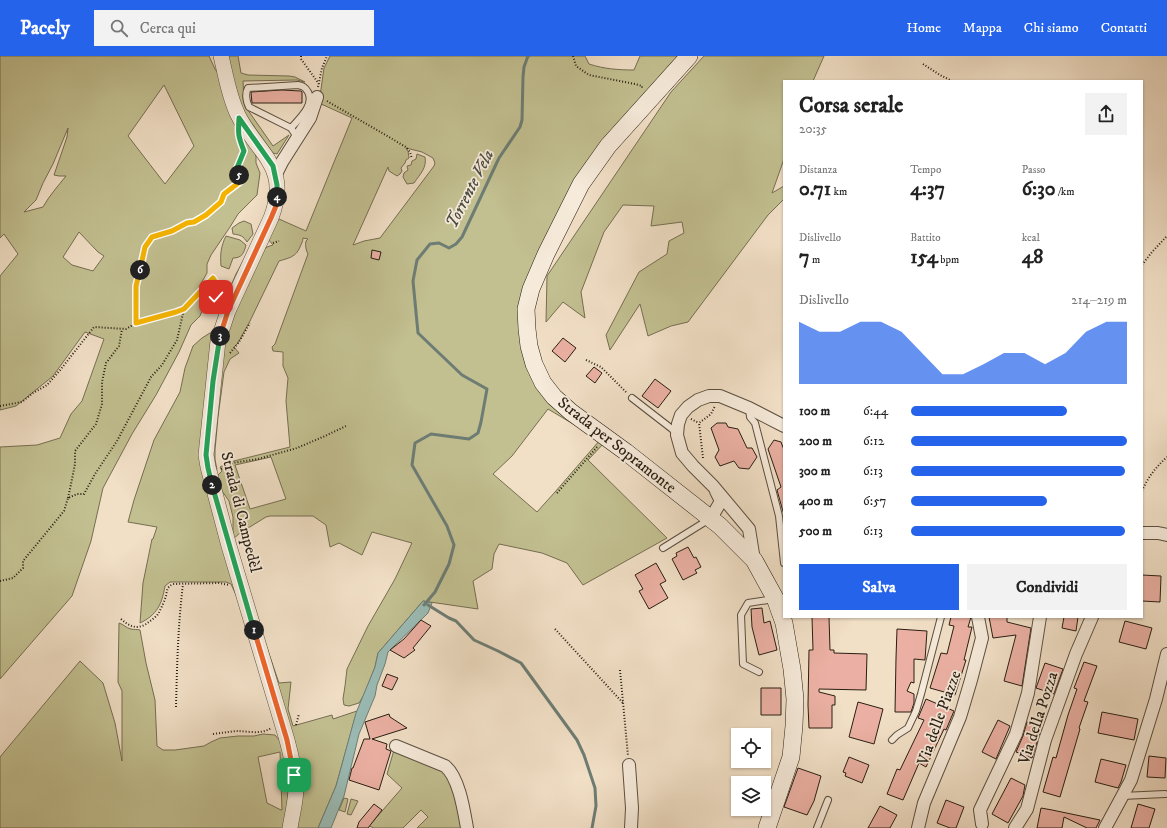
<!DOCTYPE html>
<html lang="it">
<meta charset="utf-8">
<style>
:root{--surface:#fff;--page:#f2f2f2;--text:#222;--muted:#767676;--accent:#2563eb}
body{margin:0;font-family:"IM FELL DW Pica",serif;background:var(--page);color:var(--text);height:100vh;display:flex;flex-direction:column;font-size:15px;white-space:nowrap}
*{box-sizing:border-box;margin:0}
p{font-size:13px;color:var(--muted)}
.icon{flex:none;width:22px;height:22px;fill:none;stroke:currentColor;stroke-width:2;stroke-linecap:round;stroke-linejoin:round}
.map{position:relative;flex:1;overflow:hidden}
.details{position:absolute;left:783px;top:24px;width:360px;height:538px;display:flex;flex-direction:column;background:var(--surface);border-radius:0px;box-shadow:0 1px 3px #0004}
.details>*{flex:none}
.buttons{position:absolute;left:731px;top:672px;display:grid;gap:8px}
.buttons a{display:grid;place-items:center;width:40px;height:40px;border-radius:0px;background:var(--surface);box-shadow:0 1px 3px #0004;font-size:20px}
.pin{position:absolute;display:grid;place-items:center;width:34px;height:34px;color:#fff;margin:-17px;border-radius:8px;box-shadow:0 2px 6px #0006}
.km{position:absolute;width:20px;height:20px;margin:-10px;border-radius:50%;background:#222;color:#fff;font-size:11px;line-height:20px;text-align:center}
.round{display:grid;place-items:center;flex:none;width:42px;height:42px;border-radius:0px;background:var(--page)}
.head{display:flex;align-items:center;justify-content:space-between;height:68px;padding:0 16px}
h1{font-size:22px;font-weight:700;line-height:30px}
.metrics{display:grid;grid-template-columns:repeat(3,1fr);gap:6px;height:68px;padding:4px 16px}
.metrics div{display:grid;align-content:center}
.metrics b{font-size:20px;font-weight:700}
.metrics small{font-size:11px;font-weight:400}
.metrics p{font-size:11px}
.chart{height:112px;padding:8px 16px}
.chart p{display:flex;justify-content:space-between}
.chart svg{width:100%;height:72px;margin-top:4px;fill:var(--accent);opacity:.7}
.primary-button{display:flex;gap:8px;margin-top:auto;padding:8px 16px}
.primary-button a{flex:1;height:46px;border-radius:0px;background:var(--accent);color:#fff;font-size:16px;font-weight:700;line-height:46px;text-align:center}
.primary-button a+a{background:var(--page);color:var(--text)}
ul{padding:0 16px;list-style:none;font-size:13px}
li{display:grid;grid-template-columns:64px 48px 1fr;align-items:center;height:30px}
li i{height:10px;border-radius:5px;background:var(--accent)}
header{display:flex;align-items:center;gap:24px;box-sizing:border-box;height:56px;padding:0 20px;background:var(--accent);color:#fff}
header strong{font-size:19px}
nav{display:flex;gap:22px;margin-inline-start:auto;font-size:14px}
.search{width:280px;height:36px;background:var(--page);display:flex;align-items:center;gap:10px;box-sizing:border-box;padding:0 14px;border-radius:0px;color:var(--muted);font-size:15px}
.map>svg:first-child{display:block}
.green{fill:#c2bf90;stroke:#756e51;fill-rule:evenodd}
.water{fill:#9bbcb6;stroke:#6d7d74}
.lines{fill:none;stroke-linecap:round;stroke-linejoin:round}
.stream{stroke:#6d7d74;stroke-width:3}
.building{fill:#ebb0a3;stroke:#281e12}
.service-casing{stroke:#5a4e3f;stroke-width:8}
.minor-casing{stroke:#5a4e3f;stroke-width:14}
.tertiary-casing{stroke:#5a4e3f;stroke-width:16}
.secondary-casing{stroke:#281e12;stroke-width:18}
.path{stroke:#281e12;stroke-width:2;stroke-dasharray:1 2;stroke-linecap:butt}
.service{stroke:#f6eada;stroke-width:6}
.minor{stroke:#f6eada;stroke-width:12}
.tertiary{stroke:#f6eada;stroke-width:15}
.secondary{stroke:#f6eada;stroke-width:17}
.split-1-casing{stroke:#fff;stroke-width:8}
.split-2-casing{stroke:#fff;stroke-width:8}
.split-3-casing{stroke:#fff;stroke-width:8}
.split-4-casing{stroke:#fff;stroke-width:8}
.split-5-casing{stroke:#fff;stroke-width:8}
.split-6-casing{stroke:#fff;stroke-width:8}
.split-7-casing{stroke:#fff;stroke-width:8}
.split-1{stroke:#f0652b;stroke-width:5}
.split-2{stroke:#22a559;stroke-width:5}
.split-3{stroke:#22a559;stroke-width:5}
.split-4{stroke:#f0652b;stroke-width:5}
.split-5{stroke:#22a559;stroke-width:5}
.split-6{stroke:#f5b400;stroke-width:5}
.split-7{stroke:#f5b400;stroke-width:5}
.labels{text-anchor:middle;dominant-baseline:central;stroke-width:3.5;stroke-linejoin:round;paint-order:stroke}
.street-label{font-size:16px;fill:#281e12;stroke:#f6eada}
.water-label{font-size:17px;font-style:italic;fill:#4a4d43;stroke:#f6eada}
</style>
<header>
<strong>Pacely</strong>
<div class="search"><svg class="icon" aria-label="search" viewBox="0 0 24 24"><circle cx="10" cy="10" r="6"/><path d="M15 15l6 6"/></svg>Cerca qui</div>
<nav><a>Home</a><a>Mappa</a><a>Chi siamo</a><a>Contatti</a></nav>
</header>
<div class="map">
<svg width="1167" height="772" viewBox="0 0 1167 772">
<rect width="100%" height="100%" fill="#f1dfc6"/>
<filter id="stains"><feTurbulence type="fractalNoise" baseFrequency=".005" numOctaves="4"/><feColorMatrix values="0 0 0 0 .2 0 0 0 0 .09 0 0 0 0 .02 0 0 0 .5 -.17"/></filter>
<radialGradient id="worn" r=".72"><stop offset=".6" stop-color="#630" stop-opacity="0"/><stop offset="1" stop-color="#630" stop-opacity=".3"/></radialGradient>
<!-- green -->
<path class="green" d="M0,0H209L215,13L220,20L256,100V107L260,117L257,139L238,158L230,171L211,199L207,208V217L199,231L202,237L205,240V248L200,260L191,269L179,296L156,339L132,378L103,432L91,485L72,540L0,623V391L37,389L60,382L71,358L82,345L104,283L85,276L53,320L16,350L0,354V220L18,198L4,178L0,182ZM164,29L194,90L165,128L128,80ZM68,72L67,81L54,119L59,120H66C58,130 49,140 43,151L24,156L36,144L43,127L53,108ZM79,176L98,196L104,200L93,215L72,209L63,201Z
M226,0H238L241,17L248,19L289,20L295,21L305,26L297,24L243,25L244,45L245,50L273,90L289,79L277,98L273,97L243,55Z
M330,0H526L527,2L531,0H585L589,8C604,13 619,14 634,14L640,0H681L537,203L522,293L605,386L588,404L667,482L583,529L567,507L542,497L499,488L494,498L492,513L473,525L478,553L423,545L378,597L375,611L364,639L359,647L349,650L344,649L343,643L345,630L347,613L368,570L395,523L412,487L372,476L362,499L339,487L330,491L326,469L313,460H270L266,461L240,477L233,483V461L229,445L220,432L217,423L218,419L222,415L220,411L230,406L290,391L286,345L288,322L283,310V296L273,295L272,291L275,288L308,198C306,195 305,189 306,185L308,183L303,182C303,186 301,188 300,191C296,201 289,202 279,205L250,265L238,287L234,291L239,297L230,303L224,316L218,361L215,394V403L217,414L215,417L212,401L219,314L230,266L261,197L267,191L273,189L267,182L279,163L306,175L352,62L319,47L324,12ZM406,92L422,96L433,102L435,107L434,110L380,182L364,185L353,189L388,111L389,115L397,120L400,118L402,115L401,112L405,107L406,104L409,102L408,95ZM548,353L600,384L555,436L537,456L493,418L512,400ZM271,401L286,443L250,453L235,409Z
M704,0H824L813,25H784V103L772,137L784,130V143L768,159L688,266L671,270L648,280L640,248L610,294L606,279L639,216L667,198L669,185L684,177L682,166L651,170L654,150L623,149L604,176L581,236L585,262L563,246L546,266L547,220L671,36Z
M417,98L425,101C427,112 420,118 414,127L407,128L403,121L404,117L408,114L407,110L411,109L412,105L416,103Z
M244,165L251,168L253,178L247,186C243,180 241,179 233,178L232,172L239,167Z
M262,171L233,233L201,393L240,548L231,528L226,526H170L165,530C162,548 157,559 140,567L143,527L152,483H153L157,471L128,466L134,444L154,384L180,336L185,312L193,290L202,282L210,277H214L224,246L236,218Z
M226,180L240,184L246,189C244,197 242,202 233,202L229,213L221,210C220,198 221,190 226,180Z
M119,567C123,568 126,572 131,573C134,574 137,573 140,574L146,607L155,644L157,690L163,694H175L204,690L211,686L220,682L238,680H254L263,678L275,679L281,686L285,702L289,731L284,772H0V701L80,605L103,627L115,667L122,705V635L118,626ZM280,696L282,754H281L267,747L258,701Z
M264,583L279,627L291,626L288,653L293,670L332,659L333,663L357,655L336,730L318,772H296L298,761Z
M394,694L440,710L449,719L464,772H417L428,761L421,754L403,772H374L369,770L402,732L387,718Z
M344,742L348,743L345,756L339,754Z
M351,743L358,745L351,759L347,758Z"/>
<!-- water -->
<path class="water" d="M423,545L432,547L428,557L388,596L385,608L377,629L375,640L359,678L344,740L331,772H318L336,730L356,657L375,611L378,597Z"/>
<g class="lines">
<!-- stream -->
<path class="stream" d="M424,549L435,536L449,508L454,489L447,470L412,409L415,387L431,378L469,383L478,377L481,366L487,333L462,319L418,277L413,225L417,204L430,188L439,187L449,192L456,188L462,181L499,102L520,71L522,64L523,21L524,11L528,0
M428,549L449,562L456,565L474,584L498,595L521,607L577,684L584,699L595,732L596,750L592,772"/>
</g>
<!-- building -->
<path class="building" d="M282,34L301,35L302,36V47H252L251,36Z
M372,194L381,196L379,204L371,202Z
M563,282L576,292L565,306L552,295Z
M594,311L602,317L595,327L586,320Z
M655,323L671,335L658,352L642,340Z
M717,367H726L728,371L738,373L747,392H752L757,401L749,413L739,412L734,405L720,410L715,401L719,394L711,372Z
M774,384L781,386L784,394V459L777,434L781,431L768,393Z
M688,491L694,502L696,501L701,511L695,514L697,517L683,524L672,503L677,500L676,497Z
M656,507L666,525L660,528L668,542L649,553L639,535L643,533L635,519Z
M1142,519L1161,520L1160,546L1142,545Z
M762,552L764,567L770,565L777,594L759,599L752,571L751,553Z
M812,561H829L830,594H834V597L867,598L866,634L819,633V636L835,640V649H832V672H809L808,649L809,594H813Z
M951,561H971L968,571H972L964,604H966L955,639L930,632L941,597L947,598L954,570L949,569Z
M989,561H1007V566L1031,572L1022,630L1004,625L1016,579L993,582Z
M1064,561H1078L1076,575L1062,572Z
M421,564L431,570L413,592L415,594L404,602L390,594L404,583Z
M1125,565L1152,572L1146,593L1119,586Z
M897,573L927,575L925,604L914,603V627L911,626L907,635L914,638V647L911,656H895L896,602Z
M1084,606L1097,610L1084,645L1088,646L1079,672L1080,673L1060,741L1043,736L1053,701L1056,702L1068,659L1077,633L1074,632Z
M1045,607L1063,613L1054,638L1036,632Z
M387,618L398,622L392,634L382,630Z
M761,632H781V659H761Z
M926,643L954,655L946,674L944,673L926,711L919,707L903,744L887,738L897,713L900,714L924,664L918,662Z
M858,646L883,653L874,688L849,681Z
M1102,656L1138,663L1134,684L1098,677Z
M389,658L390,661L407,672L372,683L387,688L386,693L391,695L379,734L349,724L352,712H353L364,683H370L365,666Z
M998,664L1010,670L996,703L982,696Z
M1027,666L1042,671L1032,702L1016,696L1023,680Z
M1149,700L1166,702L1165,722L1147,721Z
M849,701L869,709L862,727L845,720L846,717L843,716Z
M1101,703L1126,709L1121,726L1118,732L1095,726Z
M798,712L821,720L814,745L807,759L784,751Z
M1011,722L1025,729L1023,740L1008,767L992,758Z
M946,744L964,751L956,772H950L937,767Z
M374,748L382,754L368,772H357L359,766Z
M1138,748L1155,753L1149,772H1131Z
M880,750L897,759L890,772H868Z
M1041,752L1052,754L1100,764L1096,772H1087L1064,761L1062,772H1037Z"/>
<g class="lines">
<defs>
<path id="service" d="M291,72C299,63 315,49 308,36C305,31 303,30 298,29L248,32C245,37 246,45 249,51L291,72L297,81
M632,342L672,373L676,378
M749,352L750,361L755,367L779,460L784,507
M663,492L708,464
M759,616L743,608L741,559L748,547L774,543
M892,684L897,679L908,672L916,655L921,638L941,561
M1122,740L1165,738
M817,772L828,744"/>
<path id="minor" d="M276,118L282,106L310,62L317,41
M713,463L714,457L721,445L716,435
M1142,477H1158L1167,479
M754,504L749,473L713,430L693,410L682,397L677,379L678,368L681,359L688,351L698,344L709,340H720L749,352L784,370
M396,690L445,710C459,721 464,755 467,772
M629,709L632,752L631,772
M982,768L980,754L1016,678L1028,637L1040,561
M918,772L924,747L960,661L971,624L982,582L978,561
M1015,772L1027,753L1045,684L1076,598L1092,561
M1105,772L1131,724L1156,643L1167,598"/>
<path id="tertiary" d="M221,0C226,20 229,41 238,59C258,99 291,110 271,162L228,255L218,285L206,399L208,411L229,490L287,684C291,699 295,715 296,731C296,745 292,759 290,772"/>
<path id="secondary" d="M689,0L608,90L581,128L546,198L531,233L526,253L527,273L529,290L534,308L543,327L554,341L571,356L626,396L720,470L754,504L775,542L784,567L792,613L795,643L794,670L791,701L767,772"/>
</defs>
<!-- service casing -->
<use href="#service" class="service-casing"/>
<!-- minor casing -->
<use href="#minor" class="minor-casing"/>
<!-- tertiary casing -->
<use href="#tertiary" class="tertiary-casing"/>
<!-- secondary casing -->
<use href="#secondary" class="secondary-casing"/>
<!-- path -->
<path class="path" d="M301,0V3L319,28
M573,0L576,10L589,19L635,28L642,30V32
M923,8L940,19L952,25
M318,31L322,12L327,0
M327,45L406,91L410,96L412,103
M273,187L279,185
M1142,209L1152,196L1167,180
M136,267V230L145,191L152,181L172,175L187,167L194,166L206,159L221,146L224,138L241,125L237,112L244,95L242,90
M230,297L239,286L250,267
M586,304L601,311L627,337
M0,350L22,346L33,337L47,329L61,313L94,271L126,273L136,267L177,256L183,253
M691,363L699,367
M703,402L699,367L711,358L715,350
M221,413L232,407L258,403L297,392L325,380L346,370
M1142,435C1148,421 1156,411 1167,401
M557,437L597,391
M68,442L71,428L75,408V395L96,368L102,348V326L106,307L119,290L122,273
M0,525L13,522L23,512V505L64,455L68,442L77,438H84L95,418L117,385L151,321L162,309L177,284L184,253L213,222L216,227L215,253
M121,563C129,570 136,574 146,568C150,565 155,562 158,558C161,553 164,546 166,540C167,534 167,531 173,528L219,527L229,529
M555,573L623,647
M620,614L628,700
M176,651C177,610 178,569 183,528
M296,669L299,658
M213,678C221,677 228,676 236,675C247,675 261,679 271,672"/>
<!-- service -->
<use href="#service" class="service"/>
<!-- minor -->
<use href="#minor" class="minor"/>
<!-- tertiary -->
<use href="#tertiary" class="tertiary"/>
<!-- secondary -->
<use href="#secondary" class="secondary"/>
</g>
<g class="lines">
<defs>
<path id="split-1" d="M254,574L287,684L294,719"/>
<path id="split-2" d="M212,429L254,574"/>
<path id="split-3" d="M212,429L208,412L206,399L213,325L220,280"/>
<path id="split-4" d="M220,280L228,255L271,162L276,150L277,141"/>
<path id="split-5" d="M239,119L237,112L244,95C238,80 238,78 239,62L273,110L277,129V141"/>
<path id="split-6" d="M140,214L145,191L152,181L172,175L187,167L194,166L206,159L221,146L224,138L241,125L239,119"/>
<path id="split-7" d="M140,214L136,230V267L176,256L184,253L213,222L216,227V241"/>
</defs>
<!-- split-1 casing -->
<use href="#split-1" class="split-1-casing"/>
<!-- split-2 casing -->
<use href="#split-2" class="split-2-casing"/>
<!-- split-3 casing -->
<use href="#split-3" class="split-3-casing"/>
<!-- split-4 casing -->
<use href="#split-4" class="split-4-casing"/>
<!-- split-5 casing -->
<use href="#split-5" class="split-5-casing"/>
<!-- split-6 casing -->
<use href="#split-6" class="split-6-casing"/>
<!-- split-7 casing -->
<use href="#split-7" class="split-7-casing"/>
<!-- split-1 -->
<use href="#split-1" class="split-1"/>
<!-- split-2 -->
<use href="#split-2" class="split-2"/>
<!-- split-3 -->
<use href="#split-3" class="split-3"/>
<!-- split-4 -->
<use href="#split-4" class="split-4"/>
<!-- split-5 -->
<use href="#split-5" class="split-5"/>
<!-- split-6 -->
<use href="#split-6" class="split-6"/>
<!-- split-7 -->
<use href="#split-7" class="split-7"/>
</g>
<g class="labels">
<!-- street labels -->
<g class="street-label">
<text transform="translate(617 389) rotate(38)">Strada per Sopramonte</text>
<text transform="translate(241 456) rotate(76)">Strada di Campedèl</text>
<text transform="translate(939 662) rotate(-70)">Via delle Piazze</text>
<text transform="translate(1038 662) rotate(-72)">Via della Pozza</text>
</g>
<!-- water labels -->
<g class="water-label">
<text transform="translate(470 133) rotate(-63)">Torrente Vela</text>
</g>
</g>
<rect width="100%" height="100%" filter="url(#stains)"/>
<rect width="100%" height="100%" fill="url(#worn)"/>
</svg>
<div class="buttons">
<a><svg class="icon" aria-label="locate" viewBox="0 0 24 24"><circle cx="12" cy="12" r="6"/><path d="M12 2v4M12 18v4M2 12h4M18 12h4"/></svg></a>
<a><svg class="icon" aria-label="layers" viewBox="0 0 24 24"><path d="M12 4l9 5-9 5-9-5zM3 14l9 5 9-5"/></svg></a>
</div>
<div class="pin" style="left:294px;top:719px;background:#1e9e55"><svg class="icon" aria-label="arrive" viewBox="0 0 24 24"><path d="M6 21V4h12l-3 4 3 4H6"/></svg></div>
<div class="pin" style="left:216px;top:241px;background:#d93025"><svg class="icon" aria-label="check" viewBox="0 0 24 24"><path d="M5 12l5 5 9-10"/></svg></div>
<b class="km" style="left:254px;top:574px">1</b>
<b class="km" style="left:212px;top:429px">2</b>
<b class="km" style="left:220px;top:280px">3</b>
<b class="km" style="left:277px;top:141px">4</b>
<b class="km" style="left:239px;top:119px">5</b>
<b class="km" style="left:140px;top:214px">6</b>
<section class="details">
<div class="head"><div><h1>Corsa serale</h1><p>20:35</p></div><a class="round"><svg class="icon" aria-label="share" viewBox="0 0 24 24"><path d="M12 15V3M7 8l5-5 5 5M5 13v7h14v-7"/></svg></a></div>
<div class="metrics">
<div><p>Distanza</p><b>0.71<small> km</small></b></div>
<div><p>Tempo</p><b>4:37</b></div>
<div><p>Passo</p><b>6:30<small> /km</small></b></div>
</div>
<div class="metrics">
<div><p>Dislivello</p><b>7<small> m</small></b></div>
<div><p>Battito</p><b>154<small> bpm</small></b></div>
<div><p>kcal</p><b>48</b></div>
</div>
<div class="chart"><p><span>Dislivello</span>214–219 m</p>
<svg viewBox="0 0 160 44" preserveAspectRatio="none"><path d="M0 44V6L10 12L20 12L30 6L40 6L50 12L60 25L70 38L80 38L90 32L100 25L110 25L120 32L130 25L140 12L150 6L160 6V44z"/></svg>
</div>
<ul>
<li><b>100 m</b>6:44<i style="width:72%"></i></li>
<li><b>200 m</b>6:12<i style="width:100%"></i></li>
<li><b>300 m</b>6:13<i style="width:99%"></i></li>
<li><b>400 m</b>6:57<i style="width:63%"></i></li>
<li><b>500 m</b>6:13<i style="width:99%"></i></li>
</ul>
<div class="primary-button"><a>Salva</a><a>Condividi</a></div>
</section>
</div>
